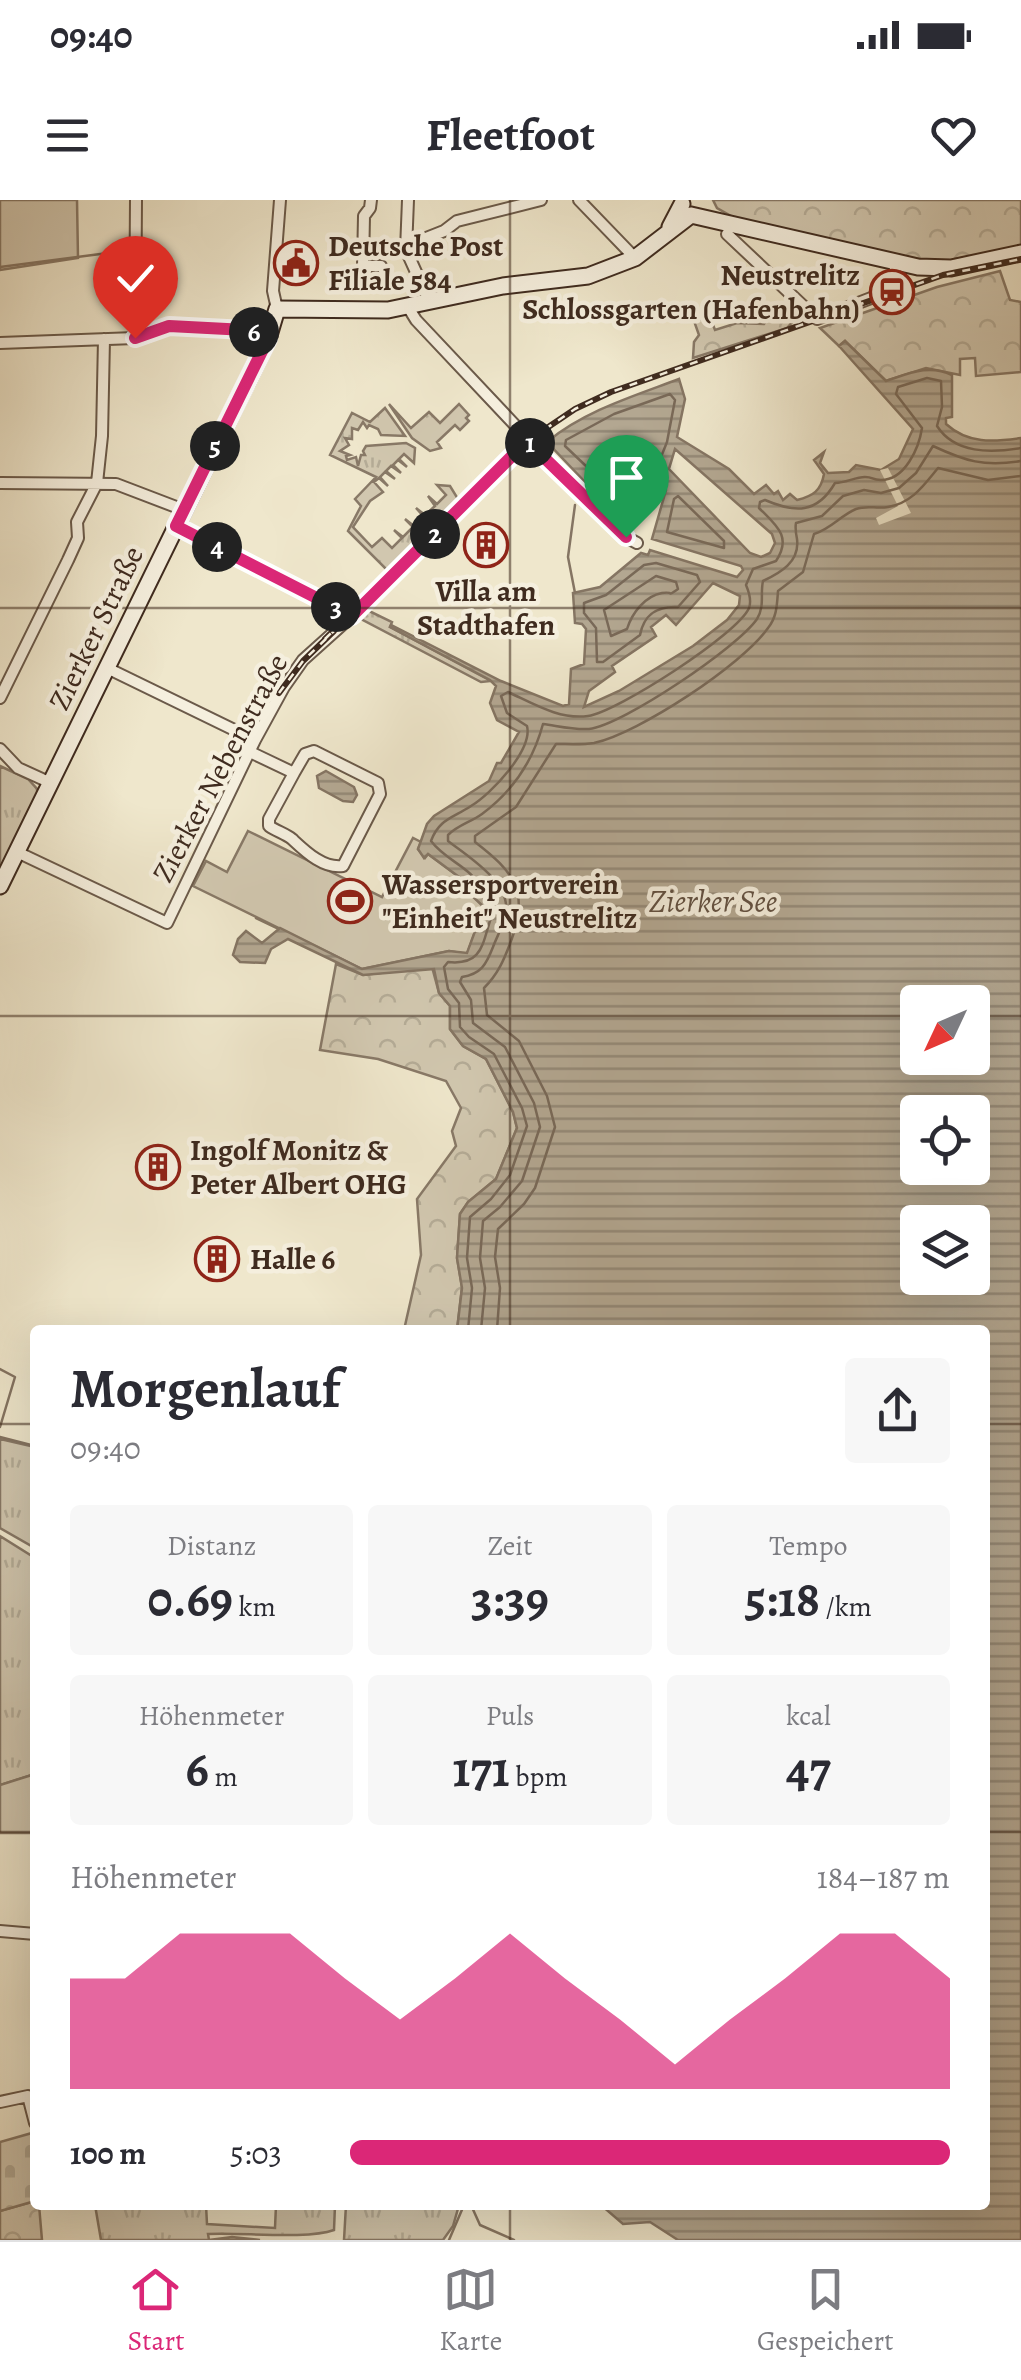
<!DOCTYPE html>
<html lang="de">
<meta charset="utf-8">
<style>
:root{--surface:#fff;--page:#f7f7f7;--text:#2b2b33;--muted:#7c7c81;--line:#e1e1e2;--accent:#db2777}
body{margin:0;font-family:Alegreya,serif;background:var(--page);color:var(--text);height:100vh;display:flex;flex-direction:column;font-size:38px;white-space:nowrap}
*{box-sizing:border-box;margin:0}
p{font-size:32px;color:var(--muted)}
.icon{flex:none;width:55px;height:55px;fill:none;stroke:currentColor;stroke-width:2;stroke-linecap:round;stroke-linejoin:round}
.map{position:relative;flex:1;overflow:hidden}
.side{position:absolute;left:30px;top:1125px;width:960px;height:885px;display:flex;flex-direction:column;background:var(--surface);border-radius:10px;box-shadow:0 10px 40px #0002}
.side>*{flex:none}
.needle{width:65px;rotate:226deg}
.buttons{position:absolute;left:900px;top:785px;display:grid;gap:20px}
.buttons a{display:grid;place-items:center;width:90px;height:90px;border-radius:10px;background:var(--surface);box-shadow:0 10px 40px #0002;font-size:50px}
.pin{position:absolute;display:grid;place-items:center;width:85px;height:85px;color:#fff;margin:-102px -42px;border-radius:50% 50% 50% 0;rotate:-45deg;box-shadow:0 0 10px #0007}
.pin .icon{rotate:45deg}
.km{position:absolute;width:50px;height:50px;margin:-25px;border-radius:50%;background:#222;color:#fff;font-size:28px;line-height:50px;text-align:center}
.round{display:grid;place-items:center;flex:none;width:105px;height:105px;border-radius:10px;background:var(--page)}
.overview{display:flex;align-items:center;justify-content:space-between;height:170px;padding:0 40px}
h1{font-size:55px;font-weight:600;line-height:75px}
.figures{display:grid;grid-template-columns:repeat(3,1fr);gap:15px;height:170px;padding:10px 40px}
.figures div{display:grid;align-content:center;border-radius:10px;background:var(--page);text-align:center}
.figures b{font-size:50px;font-weight:600}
.figures small{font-size:28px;font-weight:400}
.figures p{font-size:28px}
.chart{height:280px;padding:20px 40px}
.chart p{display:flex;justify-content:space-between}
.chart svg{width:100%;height:180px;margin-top:10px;fill:var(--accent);opacity:.7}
ul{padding:0 40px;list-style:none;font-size:32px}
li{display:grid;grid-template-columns:160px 120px 1fr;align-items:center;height:75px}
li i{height:25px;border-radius:12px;background:var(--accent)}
.status{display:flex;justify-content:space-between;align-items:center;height:70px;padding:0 50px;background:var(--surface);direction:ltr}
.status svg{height:28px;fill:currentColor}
header{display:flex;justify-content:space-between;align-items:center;height:130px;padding:0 40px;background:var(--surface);font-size:45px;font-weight:600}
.tabs{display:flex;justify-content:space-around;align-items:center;height:140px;border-top:2px solid var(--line);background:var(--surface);font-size:28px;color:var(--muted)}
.tabs a{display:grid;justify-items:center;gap:5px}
.tabs .selected{color:var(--accent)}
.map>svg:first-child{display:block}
.grass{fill:url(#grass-tufts);stroke:#887967;stroke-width:2.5}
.forest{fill:url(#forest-crowns);stroke:#887967;stroke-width:2.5}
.cemetery{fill:url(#cemetery-stones);stroke:#887967;stroke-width:2.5}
.garden{fill:#d1c7af;stroke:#887967;stroke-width:2.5}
.water{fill:url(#water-rules);stroke:#857563;stroke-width:2.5;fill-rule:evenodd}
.pier{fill:#efe7cc}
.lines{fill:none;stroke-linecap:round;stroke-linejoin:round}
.shore{stroke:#796958;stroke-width:2.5}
.stream{stroke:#857563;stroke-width:2.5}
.minor-casing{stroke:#6b5a4a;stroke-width:14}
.secondary-casing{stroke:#3f2b1f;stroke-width:19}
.minor{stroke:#f5efde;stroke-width:10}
.secondary{stroke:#f5efde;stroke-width:15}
.rail-casing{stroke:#3f2b1f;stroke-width:6}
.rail{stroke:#f5efde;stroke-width:2.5;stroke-dasharray:8;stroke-linecap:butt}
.route-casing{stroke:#fff;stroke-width:20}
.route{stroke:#db2777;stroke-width:12}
.grid{fill:none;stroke:#3f2b1f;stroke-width:2.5;stroke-opacity:0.55}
.labels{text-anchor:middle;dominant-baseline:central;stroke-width:9;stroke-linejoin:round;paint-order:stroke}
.poi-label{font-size:30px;font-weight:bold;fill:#3f2b1f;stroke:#f5efde;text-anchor:start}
.street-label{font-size:30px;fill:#3f2b1f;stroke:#f5efde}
.water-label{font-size:32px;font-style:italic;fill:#625041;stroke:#f5efde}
</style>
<div class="status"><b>09:40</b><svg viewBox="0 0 49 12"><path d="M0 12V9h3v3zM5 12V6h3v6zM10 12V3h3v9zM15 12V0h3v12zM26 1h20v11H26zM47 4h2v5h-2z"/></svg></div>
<header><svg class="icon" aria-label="menu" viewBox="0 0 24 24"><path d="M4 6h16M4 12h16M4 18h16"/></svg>Fleetfoot<svg class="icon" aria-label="heart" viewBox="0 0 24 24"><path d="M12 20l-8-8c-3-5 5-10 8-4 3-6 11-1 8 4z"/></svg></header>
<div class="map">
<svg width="1021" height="2040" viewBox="0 0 1021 2040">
<defs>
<pattern id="grass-tufts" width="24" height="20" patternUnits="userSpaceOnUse" patternTransform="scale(2.5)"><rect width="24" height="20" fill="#d1c7af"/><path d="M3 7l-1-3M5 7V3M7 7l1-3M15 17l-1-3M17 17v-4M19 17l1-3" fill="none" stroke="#b4ab96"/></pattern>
<pattern id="forest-crowns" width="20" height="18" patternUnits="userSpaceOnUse" patternTransform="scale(2.5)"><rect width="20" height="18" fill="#d1c7af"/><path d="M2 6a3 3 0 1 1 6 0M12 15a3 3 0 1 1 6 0" fill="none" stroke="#b4ab96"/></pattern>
<pattern id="cemetery-stones" width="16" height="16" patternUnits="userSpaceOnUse" patternTransform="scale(2.5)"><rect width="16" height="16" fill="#d1c7af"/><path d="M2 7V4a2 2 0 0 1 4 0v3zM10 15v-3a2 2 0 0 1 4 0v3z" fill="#b4ab96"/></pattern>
<pattern id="water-rules" width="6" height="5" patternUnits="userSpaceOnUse" patternTransform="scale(2.5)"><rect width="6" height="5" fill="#b3a791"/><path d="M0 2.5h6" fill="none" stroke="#938876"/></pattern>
</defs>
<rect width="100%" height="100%" fill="#efe7cc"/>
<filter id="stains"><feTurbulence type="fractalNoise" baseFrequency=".002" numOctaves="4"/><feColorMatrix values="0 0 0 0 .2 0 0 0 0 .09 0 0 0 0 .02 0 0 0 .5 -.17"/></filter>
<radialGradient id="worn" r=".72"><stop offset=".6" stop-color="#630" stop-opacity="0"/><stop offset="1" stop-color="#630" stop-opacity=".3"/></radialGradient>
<!-- grass -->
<path class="grass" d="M389,204L411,228L429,212L440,223L459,204L469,215L466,218L469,221L460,230L455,225L437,242L441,248L430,251L412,238Z
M385,208L405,236L381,235L378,229L369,225L367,228L363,222L358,230L352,228V239L345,238L349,245L340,251L350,255L346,256L347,260L356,257L358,266L361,255H365L363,251L366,246L406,243L415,248L414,263L404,254L399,259L407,267L398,260L393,265L401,273L391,266L386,271L395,279L385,272L380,277L388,286L379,278L374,282L383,292L370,301L353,327L372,347L382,338L392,348L402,338L394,330L403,337L413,327L405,319L414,326L424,317L416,308L425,315L435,306L428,296L437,304L446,295L437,285L450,286L458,299L387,370L348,331L361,306L355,299L376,277L330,255L352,213L370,222Z
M367,410L392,422L390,427L491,481L481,482L361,419L359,416Z
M0,566L28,579L39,591L0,670Z
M0,1239L35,1247V1348L0,1328Z
M0,1336L35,1358V1574L0,1585Z
M95,2005H206L207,2024L275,2028L276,2005H335L334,2030C306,2040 241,2032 208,2034L209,2040L232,2037L260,2040H101Z
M346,2005H459L453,2026L443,2040H344Z"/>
<!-- forest -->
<path class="forest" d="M713,0H1021V50L964,61L930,63L740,21L717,8Z
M1000,71L1010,100L1021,102V172L976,176L975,158L960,159V175L926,168L886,181L845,141L839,146L820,128L937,87Z
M710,117L715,130L737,123L764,124L767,120L795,119L787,128L693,158L694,142L699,135L694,121Z
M336,764L363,775L432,767L439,793L450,806V829L463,846L486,859L513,912L517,928L496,979L468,1002L460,1014L457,1058L462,1087L457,1130H404L421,1055L417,999L456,946L452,931L461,908L446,881L378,859L320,850Z
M35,2001V2005H39L42,2040H0V2011Z"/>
<!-- cemetery -->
<path class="cemetery" d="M32,1933L35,2001L0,2011V1942Z"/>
<!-- garden -->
<path class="garden" d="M0,0H77L78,58L0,70Z
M248,631L382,697L413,638L421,642L418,649L425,658L428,654L474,688L471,694L484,707L467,754L449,751L362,769L193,686L206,661L227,672Z
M35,1574V1633H0V1585Z"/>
<!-- water -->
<path class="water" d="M845,141L886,181C910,173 929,164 952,175V217L946,218V224C968,244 993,242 1021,238V2040H678L650,2022L623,2024L601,2005H985V1130H457L462,1088L457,1058L460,1014L468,1002L496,979L517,928L513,912L486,859L463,846L450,829V806L439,793L434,769L363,775L288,739L271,749L265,763L240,762L233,755L238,739L246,731L262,743L280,728L362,769L449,751L467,753L484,707L470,694L474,688L428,654L424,658L418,649L427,624L434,616L489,581L497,563H501L519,532L497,520L490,503L496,486L490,480L390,427L391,425L501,481L563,506L569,504L571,469L584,464L586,429L582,424L575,423L573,393L600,387L641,353L648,355L650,350L737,377L743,370L741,366L652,339L666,290L625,247L586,283L547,242C584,211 634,196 679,179L685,199L677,237L729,269L754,294L766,285L774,294L778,291L783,300L790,294L797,300C813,296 821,291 824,274L814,260L824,252L820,263L828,273L849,272L856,265L881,270L899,259L913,229L839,146ZM675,249L772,334L775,343L770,353L761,357L750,353L669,269ZM713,383L740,396L739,405L727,420L693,446L619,491L584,507L589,491L615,472L612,466L656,436L651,427L666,415L676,425ZM918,802H972V858H918ZM918,912H972V968H918ZM918,1022H972V1078H918Z
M326,571L354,587L357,595L353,602L343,601L319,588L317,576Z"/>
<!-- pier -->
<path class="pier" d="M888,268L911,313L879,325L876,318L898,306L880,270Z"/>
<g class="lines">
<!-- shore -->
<path class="shore" d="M670,194L675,200L667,242L659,262H653L627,238L618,240L587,267L565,246L566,240L614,214Z
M678,296L724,341V348L667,332L674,299Z
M656,363L697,375L700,382L678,407C657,406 644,414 640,435L603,462H597L596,428L584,413V403L606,395L644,365Z
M656,376L676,382L678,389C665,398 677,391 662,393C645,396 632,413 627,429L611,436L604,410Z
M468,1130L472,1088L467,1058L470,1017L491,999L510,975L527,926L522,908L494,854L469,837L460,827L459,803L448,789L444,767L448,762C485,766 482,741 493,712C493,700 488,700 483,691C471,666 447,662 431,641C439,619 453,618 471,606C491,594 533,550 527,526L507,513L501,496L508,492C534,504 560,520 588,516C617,512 738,434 749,408C752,400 749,392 746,385L753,369L776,361C792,337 777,326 759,308L760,302L765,300C795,313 817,314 835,283C846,283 855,277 865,277C874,277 871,280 881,280C905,280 919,248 922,228L896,194L898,187L927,178L941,181L942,207L937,226C955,254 991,253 1021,248
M481,1130L485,1088L480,1058L483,1021L500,1007L522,981L540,927L534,903L505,847L473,823L471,800L460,782L462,777C481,774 486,765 493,747C497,736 505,723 506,710C509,682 468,656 448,641V635C458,625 471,622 482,614C513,591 533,561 543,524C558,526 573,530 589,529C623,525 738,447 757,419C765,406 760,394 763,381C780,373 800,362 797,339C796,334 795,328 796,323L822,316L843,296L864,290L881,293L899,288L916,273L933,246C965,261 984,267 1021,261
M497,1130L500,1088L495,1057L498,1029L524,1004L535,988L555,927L547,896L519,841L487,815L484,788C498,774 504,760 511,741C530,692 514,672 475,642V636L516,607L556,544C568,544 582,545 594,543C639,533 742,465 768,428C777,417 777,404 778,391L803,372L814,334C831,329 841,315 856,309C867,305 876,309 888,307C912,303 924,285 938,268L988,280L1021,276"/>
<!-- stream -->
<path class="stream" d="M0,67L108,53
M575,393L568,357L575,305
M256,718L279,729
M0,1169L15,1177L0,1227
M0,1237L35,1246
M471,2005L480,2025L514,2040
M449,2040L464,2005"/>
<defs>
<path id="minor" d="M371,0L370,8L364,16L363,66H381
M408,0L406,50L430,103
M579,0L635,58
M727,34L817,119L884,93L898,63
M406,46L444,31L457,21L541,0
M408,107L416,120L529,240L527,241L626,337L637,343
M277,109L273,91L280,0
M135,138L136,0
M0,143L135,138L169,126L246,130L268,139
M0,283L116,284L184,310
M176,326L352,416
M107,468L255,540
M0,498L68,360L78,338L77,322L97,283L102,236L104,139
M0,549L18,568L51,583
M250,552L294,573L305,554L314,551L378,583L380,594L343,666C323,669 305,651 292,639C286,634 276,631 269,626V619L294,573
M17,652L167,723L255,540L284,487L303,460L352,416L527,241
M0,1731L35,1734
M0,1902L28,1896L35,1923"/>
<path id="secondary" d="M691,15L918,67L951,68L1021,53
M670,27L682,4
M0,686L268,139L277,109L388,110L503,86L588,76L635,58L691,15"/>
</defs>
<!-- minor casing -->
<use href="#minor" class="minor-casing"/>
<!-- secondary casing -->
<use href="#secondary" class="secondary-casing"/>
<!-- minor -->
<use href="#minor" class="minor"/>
<!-- secondary -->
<use href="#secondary" class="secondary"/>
<defs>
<path id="rail" d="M325,439L529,240L575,209L611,192L943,75L1021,59
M279,493L303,461L334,431"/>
</defs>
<!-- rail casing -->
<use href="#rail" class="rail-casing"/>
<!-- rail -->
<use href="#rail" class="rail"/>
</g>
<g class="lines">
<defs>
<path id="route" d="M135,138L169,126L246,130L268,139L176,326L352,416L527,241L626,337"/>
</defs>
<!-- route casing -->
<use href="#route" class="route-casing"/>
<!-- route -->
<use href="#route" class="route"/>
</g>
<!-- grid -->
<path class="grid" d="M510,0V1130M0,408H1021M0,816H918M972,816H1021M0,1224H35M985,1224H1021M0,1632H35M985,1632H1021M510,2005V2040"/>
<!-- icons -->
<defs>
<symbol id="civic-ring" viewBox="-11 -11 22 22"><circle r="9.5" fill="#f5efde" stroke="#8f2418" stroke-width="1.5"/><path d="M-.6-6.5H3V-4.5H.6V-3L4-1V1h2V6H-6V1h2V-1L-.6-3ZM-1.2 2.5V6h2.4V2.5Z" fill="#8f2418"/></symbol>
<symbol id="station-ring" viewBox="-11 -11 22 22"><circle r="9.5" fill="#f5efde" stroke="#8f2418" stroke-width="1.5"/><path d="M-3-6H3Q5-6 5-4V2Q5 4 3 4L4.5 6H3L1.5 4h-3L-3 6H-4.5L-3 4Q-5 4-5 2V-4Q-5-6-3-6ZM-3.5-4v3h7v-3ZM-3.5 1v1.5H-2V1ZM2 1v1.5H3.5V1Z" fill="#8f2418"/></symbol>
<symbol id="building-ring" viewBox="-11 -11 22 22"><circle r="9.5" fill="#f5efde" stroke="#8f2418" stroke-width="1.5"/><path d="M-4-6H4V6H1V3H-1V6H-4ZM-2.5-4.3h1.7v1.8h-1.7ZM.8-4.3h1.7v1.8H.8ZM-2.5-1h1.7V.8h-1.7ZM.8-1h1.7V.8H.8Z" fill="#8f2418"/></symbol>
<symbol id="stadium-ring" viewBox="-11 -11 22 22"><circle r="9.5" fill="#f5efde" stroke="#8f2418" stroke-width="1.5"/><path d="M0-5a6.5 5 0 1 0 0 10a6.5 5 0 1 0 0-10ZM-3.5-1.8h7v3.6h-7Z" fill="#8f2418"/></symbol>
</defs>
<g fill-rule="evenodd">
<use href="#civic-ring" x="271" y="38" width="50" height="50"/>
<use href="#station-ring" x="867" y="67" width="50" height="50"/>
<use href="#building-ring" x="461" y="320" width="50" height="50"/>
<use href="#stadium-ring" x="325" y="676" width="50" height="50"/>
<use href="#building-ring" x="133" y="942" width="50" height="50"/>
<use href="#building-ring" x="192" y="1034" width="50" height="50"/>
</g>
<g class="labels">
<!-- poi labels -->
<g class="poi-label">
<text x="328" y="46">Deutsche Post<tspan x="328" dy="34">Filiale 584</tspan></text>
<text x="860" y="75" text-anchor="end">Neustrelitz<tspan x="860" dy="34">Schlossgarten (Hafenbahn)</tspan></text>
<text x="486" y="391" text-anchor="middle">Villa am<tspan x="486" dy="34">Stadthafen</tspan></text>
<text x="382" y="684">Wassersportverein<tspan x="382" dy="34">"Einheit" Neustrelitz</tspan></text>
<text x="190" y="950">Ingolf Monitz &amp;<tspan x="190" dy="34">Peter Albert OHG</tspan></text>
<text x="250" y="1059">Halle 6</text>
</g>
<!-- street labels -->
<g class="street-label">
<text transform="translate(96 428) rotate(-64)">Zierker Straße</text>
<text transform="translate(220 568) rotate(-62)">Zierker Nebenstraße</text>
</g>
<!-- water labels -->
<g class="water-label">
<text x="713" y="701">Zierker See</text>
</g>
</g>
<rect width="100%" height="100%" filter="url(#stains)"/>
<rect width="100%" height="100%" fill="url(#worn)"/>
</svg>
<div class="buttons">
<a><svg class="needle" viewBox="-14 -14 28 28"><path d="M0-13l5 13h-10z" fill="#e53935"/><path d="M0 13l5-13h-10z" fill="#7c7c81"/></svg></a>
<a><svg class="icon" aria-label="locate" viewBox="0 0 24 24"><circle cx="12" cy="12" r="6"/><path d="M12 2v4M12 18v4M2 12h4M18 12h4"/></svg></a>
<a><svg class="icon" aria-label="layers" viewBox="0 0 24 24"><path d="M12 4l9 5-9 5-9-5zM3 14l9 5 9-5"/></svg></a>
</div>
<div class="pin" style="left:626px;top:337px;background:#1e9e55"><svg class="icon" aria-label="arrive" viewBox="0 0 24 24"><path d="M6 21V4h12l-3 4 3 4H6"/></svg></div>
<div class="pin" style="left:135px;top:138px;background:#d93025"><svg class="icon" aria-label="check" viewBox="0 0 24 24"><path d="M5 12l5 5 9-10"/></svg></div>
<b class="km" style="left:530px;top:243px">1</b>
<b class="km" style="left:435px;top:334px">2</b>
<b class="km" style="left:336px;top:407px">3</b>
<b class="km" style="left:217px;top:347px">4</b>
<b class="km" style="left:215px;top:246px">5</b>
<b class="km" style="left:254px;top:132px">6</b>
<section class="side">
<div class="overview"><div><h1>Morgenlauf</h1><p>09:40</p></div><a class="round"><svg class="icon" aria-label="share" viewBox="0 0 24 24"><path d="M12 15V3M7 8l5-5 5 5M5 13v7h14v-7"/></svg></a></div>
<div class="figures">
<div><p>Distanz</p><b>0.69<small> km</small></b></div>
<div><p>Zeit</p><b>3:39</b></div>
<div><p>Tempo</p><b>5:18<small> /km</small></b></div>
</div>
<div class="figures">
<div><p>Höhenmeter</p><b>6<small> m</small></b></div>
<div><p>Puls</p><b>171<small> bpm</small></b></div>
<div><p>kcal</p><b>47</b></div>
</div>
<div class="chart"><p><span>Höhenmeter</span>184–187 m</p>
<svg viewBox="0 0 160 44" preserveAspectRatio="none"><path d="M0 44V17L10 17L20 6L30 6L40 6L50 17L60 27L70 17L80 6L90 17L100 27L110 38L120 27L130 17L140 6L150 6L160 17V44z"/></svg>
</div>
<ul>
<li><b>100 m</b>5:03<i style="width:100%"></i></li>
</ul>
</section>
</div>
<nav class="tabs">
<a class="selected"><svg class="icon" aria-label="home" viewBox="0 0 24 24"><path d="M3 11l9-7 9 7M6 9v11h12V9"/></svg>Start</a>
<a><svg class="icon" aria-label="map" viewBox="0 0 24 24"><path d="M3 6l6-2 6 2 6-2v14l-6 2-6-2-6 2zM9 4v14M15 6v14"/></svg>Karte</a>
<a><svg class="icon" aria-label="saved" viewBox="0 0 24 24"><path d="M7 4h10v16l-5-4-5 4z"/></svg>Gespeichert</a>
</nav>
